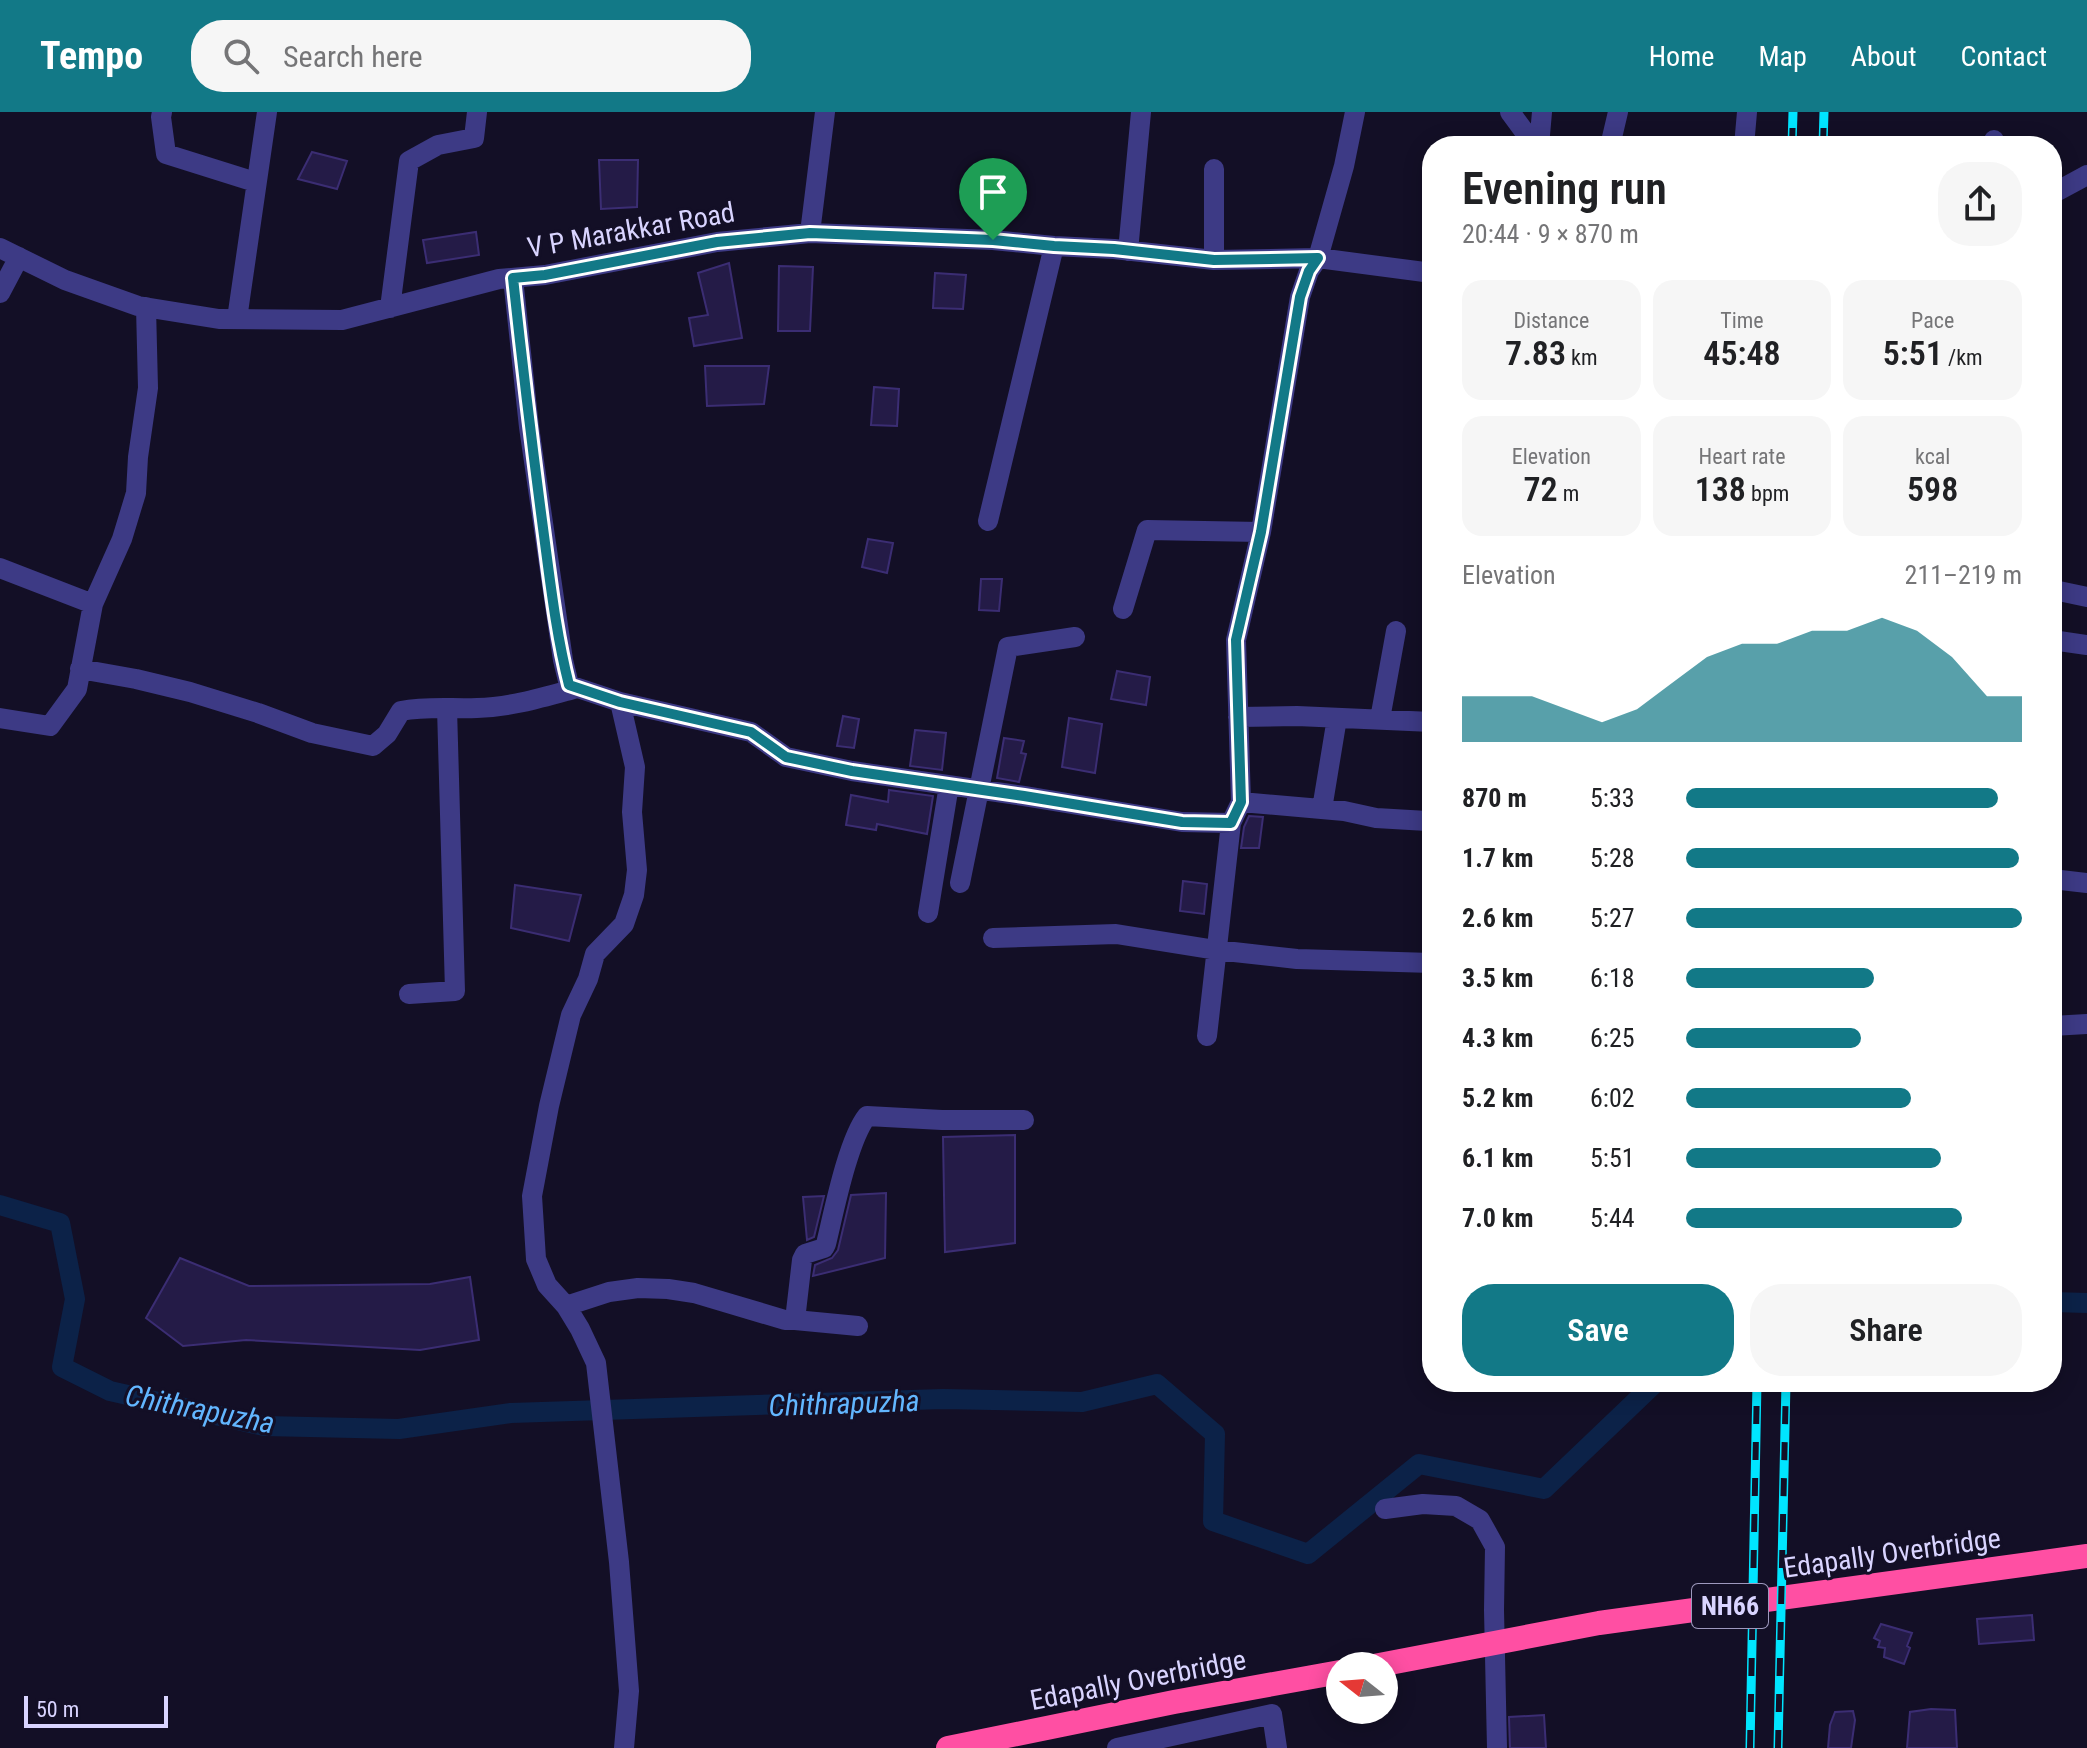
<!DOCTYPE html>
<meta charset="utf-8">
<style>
:root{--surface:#fff;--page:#f6f6f6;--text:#202124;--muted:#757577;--accent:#127987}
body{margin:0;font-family:"Roboto Condensed",sans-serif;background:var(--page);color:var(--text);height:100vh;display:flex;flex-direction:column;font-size:30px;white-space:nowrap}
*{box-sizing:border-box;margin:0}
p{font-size:26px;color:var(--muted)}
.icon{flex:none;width:44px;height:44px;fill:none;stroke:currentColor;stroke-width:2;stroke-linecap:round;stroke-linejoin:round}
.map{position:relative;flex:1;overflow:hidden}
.panel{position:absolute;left:1422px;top:24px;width:640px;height:1256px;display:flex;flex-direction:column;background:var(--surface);border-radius:32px;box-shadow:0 4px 20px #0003}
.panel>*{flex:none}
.needle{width:52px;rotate:287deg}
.buttons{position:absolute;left:1326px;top:1540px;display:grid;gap:16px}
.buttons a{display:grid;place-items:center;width:72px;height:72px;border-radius:50%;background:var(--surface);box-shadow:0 4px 20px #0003;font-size:40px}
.scale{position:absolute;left:24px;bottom:20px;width:144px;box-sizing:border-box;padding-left:8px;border:4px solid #d9d4ff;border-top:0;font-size:22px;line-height:28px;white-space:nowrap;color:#d9d4ff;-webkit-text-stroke:6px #130f26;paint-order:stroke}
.pin{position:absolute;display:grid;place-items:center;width:68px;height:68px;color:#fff;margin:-82px -34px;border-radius:50% 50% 50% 0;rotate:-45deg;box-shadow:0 0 8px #0007}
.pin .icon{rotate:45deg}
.round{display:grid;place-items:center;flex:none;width:84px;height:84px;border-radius:32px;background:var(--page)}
.summary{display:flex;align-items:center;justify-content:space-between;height:136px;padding:0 40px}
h1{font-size:44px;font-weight:600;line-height:60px}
.figures{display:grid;grid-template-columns:repeat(3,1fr);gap:12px;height:136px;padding:8px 40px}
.figures div{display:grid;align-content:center;border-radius:20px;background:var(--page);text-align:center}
.figures b{font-size:34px;font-weight:600}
.figures small{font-size:22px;font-weight:400}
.figures p{font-size:22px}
.chart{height:224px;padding:16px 40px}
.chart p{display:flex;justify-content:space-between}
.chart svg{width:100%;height:144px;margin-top:8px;fill:var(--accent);opacity:.7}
.primary-button{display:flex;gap:16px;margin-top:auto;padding:16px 40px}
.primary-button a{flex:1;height:92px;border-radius:32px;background:var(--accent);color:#fff;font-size:32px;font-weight:600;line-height:92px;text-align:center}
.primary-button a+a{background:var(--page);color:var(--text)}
ul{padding:0 40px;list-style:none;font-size:26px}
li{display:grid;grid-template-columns:128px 96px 1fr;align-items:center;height:60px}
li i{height:20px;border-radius:10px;background:var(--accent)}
header{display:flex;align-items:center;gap:48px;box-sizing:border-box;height:112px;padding:0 40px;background:var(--accent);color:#fff}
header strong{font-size:38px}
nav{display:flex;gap:44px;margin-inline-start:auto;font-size:28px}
.search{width:560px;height:72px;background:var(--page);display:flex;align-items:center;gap:20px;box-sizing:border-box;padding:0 28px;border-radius:32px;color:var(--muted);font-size:30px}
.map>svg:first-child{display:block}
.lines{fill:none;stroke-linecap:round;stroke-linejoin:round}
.canal{stroke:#0c2248;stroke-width:20}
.building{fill:#241b47;stroke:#3b2d73;stroke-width:2}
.minor{stroke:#3d3a85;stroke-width:20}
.highway{stroke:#ff4fa3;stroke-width:24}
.rail-casing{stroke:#00e5ff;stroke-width:9}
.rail{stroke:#130f26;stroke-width:6;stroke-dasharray:18;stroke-linecap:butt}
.route-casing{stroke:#fff;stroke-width:16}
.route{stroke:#127987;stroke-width:10}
.labels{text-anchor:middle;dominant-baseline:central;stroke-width:6;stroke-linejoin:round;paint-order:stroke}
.shield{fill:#130f26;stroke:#9e99be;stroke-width:2}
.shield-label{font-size:26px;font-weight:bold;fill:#d9d4ff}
.street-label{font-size:28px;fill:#d9d4ff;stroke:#130f26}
.water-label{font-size:30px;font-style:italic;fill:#62b6ff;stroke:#130f26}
</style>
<header>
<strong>Tempo</strong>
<div class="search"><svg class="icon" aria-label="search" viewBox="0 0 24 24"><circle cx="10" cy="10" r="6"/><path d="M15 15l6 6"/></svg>Search here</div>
<nav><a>Home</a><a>Map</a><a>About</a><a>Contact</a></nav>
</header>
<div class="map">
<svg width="2087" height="1636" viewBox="0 0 2087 1636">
<rect width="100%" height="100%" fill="#130f26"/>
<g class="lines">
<!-- canal -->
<path class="canal" d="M0,1093L60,1111L75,1187L62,1255L110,1279L264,1314L399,1317L511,1301L943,1287L1082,1290L1157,1272L1215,1322L1213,1409L1308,1442L1419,1352L1544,1377L1656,1270
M2052,1190L2087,1191"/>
</g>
<!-- building -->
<path class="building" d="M312,40L347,49L337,77L298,67Z
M599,48H638L637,95L601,97Z
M476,120L479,143L427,151L423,128Z
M729,151L742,226L694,234L689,206L708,203L698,161Z
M779,154L813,155L810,219H778Z
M935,161L966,163L963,197L933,196Z
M705,254H769L764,292L707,294Z
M874,275L899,277L897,314L871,313Z
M868,427L893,431L887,461L862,455Z
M981,467H1002L999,499L979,498Z
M1117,559L1150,565L1146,593L1111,587Z
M843,604L859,607L854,636L837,634Z
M1069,606L1102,612L1095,661L1062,655Z
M915,618L946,621L942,658L910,654Z
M1004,626L1024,629L1021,641L1026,642L1019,670L997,666Z
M889,678L933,684L927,722L877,712L876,718L846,713L851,683L888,690Z
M1249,704L1263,705L1259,736H1241L1244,715Z
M1183,769L1207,772L1204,802L1180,799Z
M515,773L581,783L569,829L511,816Z
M1015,1023V1131L945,1140L943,1025Z
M886,1081L885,1146L813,1164L815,1153L832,1146L838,1138L851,1083Z
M824,1084L814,1125L807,1128L803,1085Z
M180,1146L249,1174L430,1172L470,1165L479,1228L420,1238L246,1228L183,1234L146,1206Z
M2032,1503L2034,1528L1979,1532L1977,1507Z
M1881,1512L1912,1521L1907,1534L1910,1536L1904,1552L1884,1545L1885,1536L1878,1535L1880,1529L1874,1526Z
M1931,1597L1955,1598L1957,1636H1907L1910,1600Z
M1853,1599L1855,1608L1851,1636H1828L1830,1613L1835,1600Z
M1544,1603L1546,1636H1510L1509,1605Z"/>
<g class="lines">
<!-- minor -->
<path class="minor" d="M162,0L161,5L166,42L255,70
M1510,0L1535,34
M1994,28V34
M1539,34L1542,0
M1610,34L1618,0
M1744,34L1747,0
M2052,82L2087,63
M810,121L825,0
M0,136L65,168L138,194L219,207L342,208L499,167L545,163L717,130L810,121L993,128L1054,134L1114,137L1214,148L1318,146L1432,161
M1128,139L1141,0
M1214,148V57
M513,166L529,315L563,548L569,573L620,590L635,655L632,700L637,758L634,783L624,812L595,842L588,867L571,903L549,994L532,1084L536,1147L547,1173L566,1194L580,1217L596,1251L619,1450L629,1579L624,1636
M0,181L19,145
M390,196L409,49L438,33L474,26L477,0
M237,207L267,0
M988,409L1054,134
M0,456L93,492
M2054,478L2087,485
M1123,497L1147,418L1261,420
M2052,528L2087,533
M80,557L136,567L190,580L258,601L312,621L373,634L387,622L401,599C427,594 452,597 477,596C512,595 544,585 577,576
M620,590L751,620L786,645L852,659L1024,684L1182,710L1231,711L1241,690L1236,528L1261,420L1300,185L1309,159L1318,146L1344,54L1355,0
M1238,605L1297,604L1432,610
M0,606L50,614L77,577L93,492L122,427L136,381L138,345L148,276L146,195
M1380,607L1396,519
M1241,690L1344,699L1376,706L1427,709
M1322,697L1337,606
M2052,767L2087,771
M960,771L1008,535L1075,525
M928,801L949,673
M993,826L1116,822L1216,838L1297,847L1432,851
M409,882L455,879L447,596
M2052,914L2087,912
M1207,924L1231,711
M566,1194L609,1180L638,1176L668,1177L694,1181L785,1208H795L802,1148L805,1142L824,1136L826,1132C834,1099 848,1028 867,1004L942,1008H1024
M795,1208L858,1214
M1385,1397L1423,1392L1456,1394L1480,1408L1495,1435L1494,1498L1497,1636
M1117,1636L1272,1602L1277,1636"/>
<!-- highway -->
<path class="highway" d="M1374,1554L1599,1511L2087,1444
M948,1636L1174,1590L1340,1560"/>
<defs>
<path id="rail" d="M1792,34L1793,0
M1823,34L1824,0
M1750,1636L1757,1270
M1778,1636L1786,1270"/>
</defs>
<!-- rail casing -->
<use href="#rail" class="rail-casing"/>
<!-- rail -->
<use href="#rail" class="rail"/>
</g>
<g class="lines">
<defs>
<path id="route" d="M810,121L993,128L1054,134L1114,137L1214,148L1318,146L1309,159L1300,185L1261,420L1236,528L1241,690L1231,711L1182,710L1024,684L852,659L786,645L751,620L620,590L569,573C556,522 550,468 543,416C532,333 522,249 513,166L545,163L717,130Z"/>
</defs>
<!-- route casing -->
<use href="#route" class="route-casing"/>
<!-- route -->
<use href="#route" class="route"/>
</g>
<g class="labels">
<!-- shield labels -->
<rect class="shield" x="1692" y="1472" width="76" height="44" rx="6"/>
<g class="shield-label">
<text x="1730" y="1494">NH66</text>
</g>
<!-- street labels -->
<g class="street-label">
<text transform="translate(631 118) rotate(-10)">V P Marakkar Road</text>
<text transform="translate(1892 1441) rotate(-8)">Edapally Overbridge</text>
<text transform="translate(1138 1568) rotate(-11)">Edapally Overbridge</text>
</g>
<!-- water labels -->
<g class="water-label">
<text transform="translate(844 1291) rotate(-2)">Chithrapuzha</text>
<text transform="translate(200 1297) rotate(11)">Chithrapuzha</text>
</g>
</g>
</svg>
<div class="buttons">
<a><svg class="needle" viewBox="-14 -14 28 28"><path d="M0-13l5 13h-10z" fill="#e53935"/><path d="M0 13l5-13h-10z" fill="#757577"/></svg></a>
</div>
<div class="scale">50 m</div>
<div class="pin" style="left:993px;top:128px;background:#1e9e55"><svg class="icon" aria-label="arrive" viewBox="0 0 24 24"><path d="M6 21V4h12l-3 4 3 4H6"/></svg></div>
<section class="panel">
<div class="summary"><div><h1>Evening run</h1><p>20:44 · 9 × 870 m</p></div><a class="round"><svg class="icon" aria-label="share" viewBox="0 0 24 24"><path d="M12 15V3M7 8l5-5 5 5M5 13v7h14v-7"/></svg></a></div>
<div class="figures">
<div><p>Distance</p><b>7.83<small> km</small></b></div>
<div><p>Time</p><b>45:48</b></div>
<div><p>Pace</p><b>5:51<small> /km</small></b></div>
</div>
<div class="figures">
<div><p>Elevation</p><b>72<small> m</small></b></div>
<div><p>Heart rate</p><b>138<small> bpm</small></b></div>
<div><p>kcal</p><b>598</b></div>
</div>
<div class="chart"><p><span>Elevation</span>211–219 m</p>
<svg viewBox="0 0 160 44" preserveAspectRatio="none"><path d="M0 44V30L10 30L20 30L30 34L40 38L50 34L60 26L70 18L80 14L90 14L100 10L110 10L120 6L130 10L140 18L150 30L160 30V44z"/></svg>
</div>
<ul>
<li><b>870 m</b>5:33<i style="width:93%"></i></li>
<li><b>1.7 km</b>5:28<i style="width:99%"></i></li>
<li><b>2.6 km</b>5:27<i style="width:100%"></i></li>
<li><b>3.5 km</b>6:18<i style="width:56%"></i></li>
<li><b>4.3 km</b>6:25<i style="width:52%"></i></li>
<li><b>5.2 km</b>6:02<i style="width:67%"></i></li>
<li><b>6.1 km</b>5:51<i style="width:76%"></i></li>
<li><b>7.0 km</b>5:44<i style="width:82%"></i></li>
</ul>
<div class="primary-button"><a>Save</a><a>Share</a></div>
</section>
</div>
